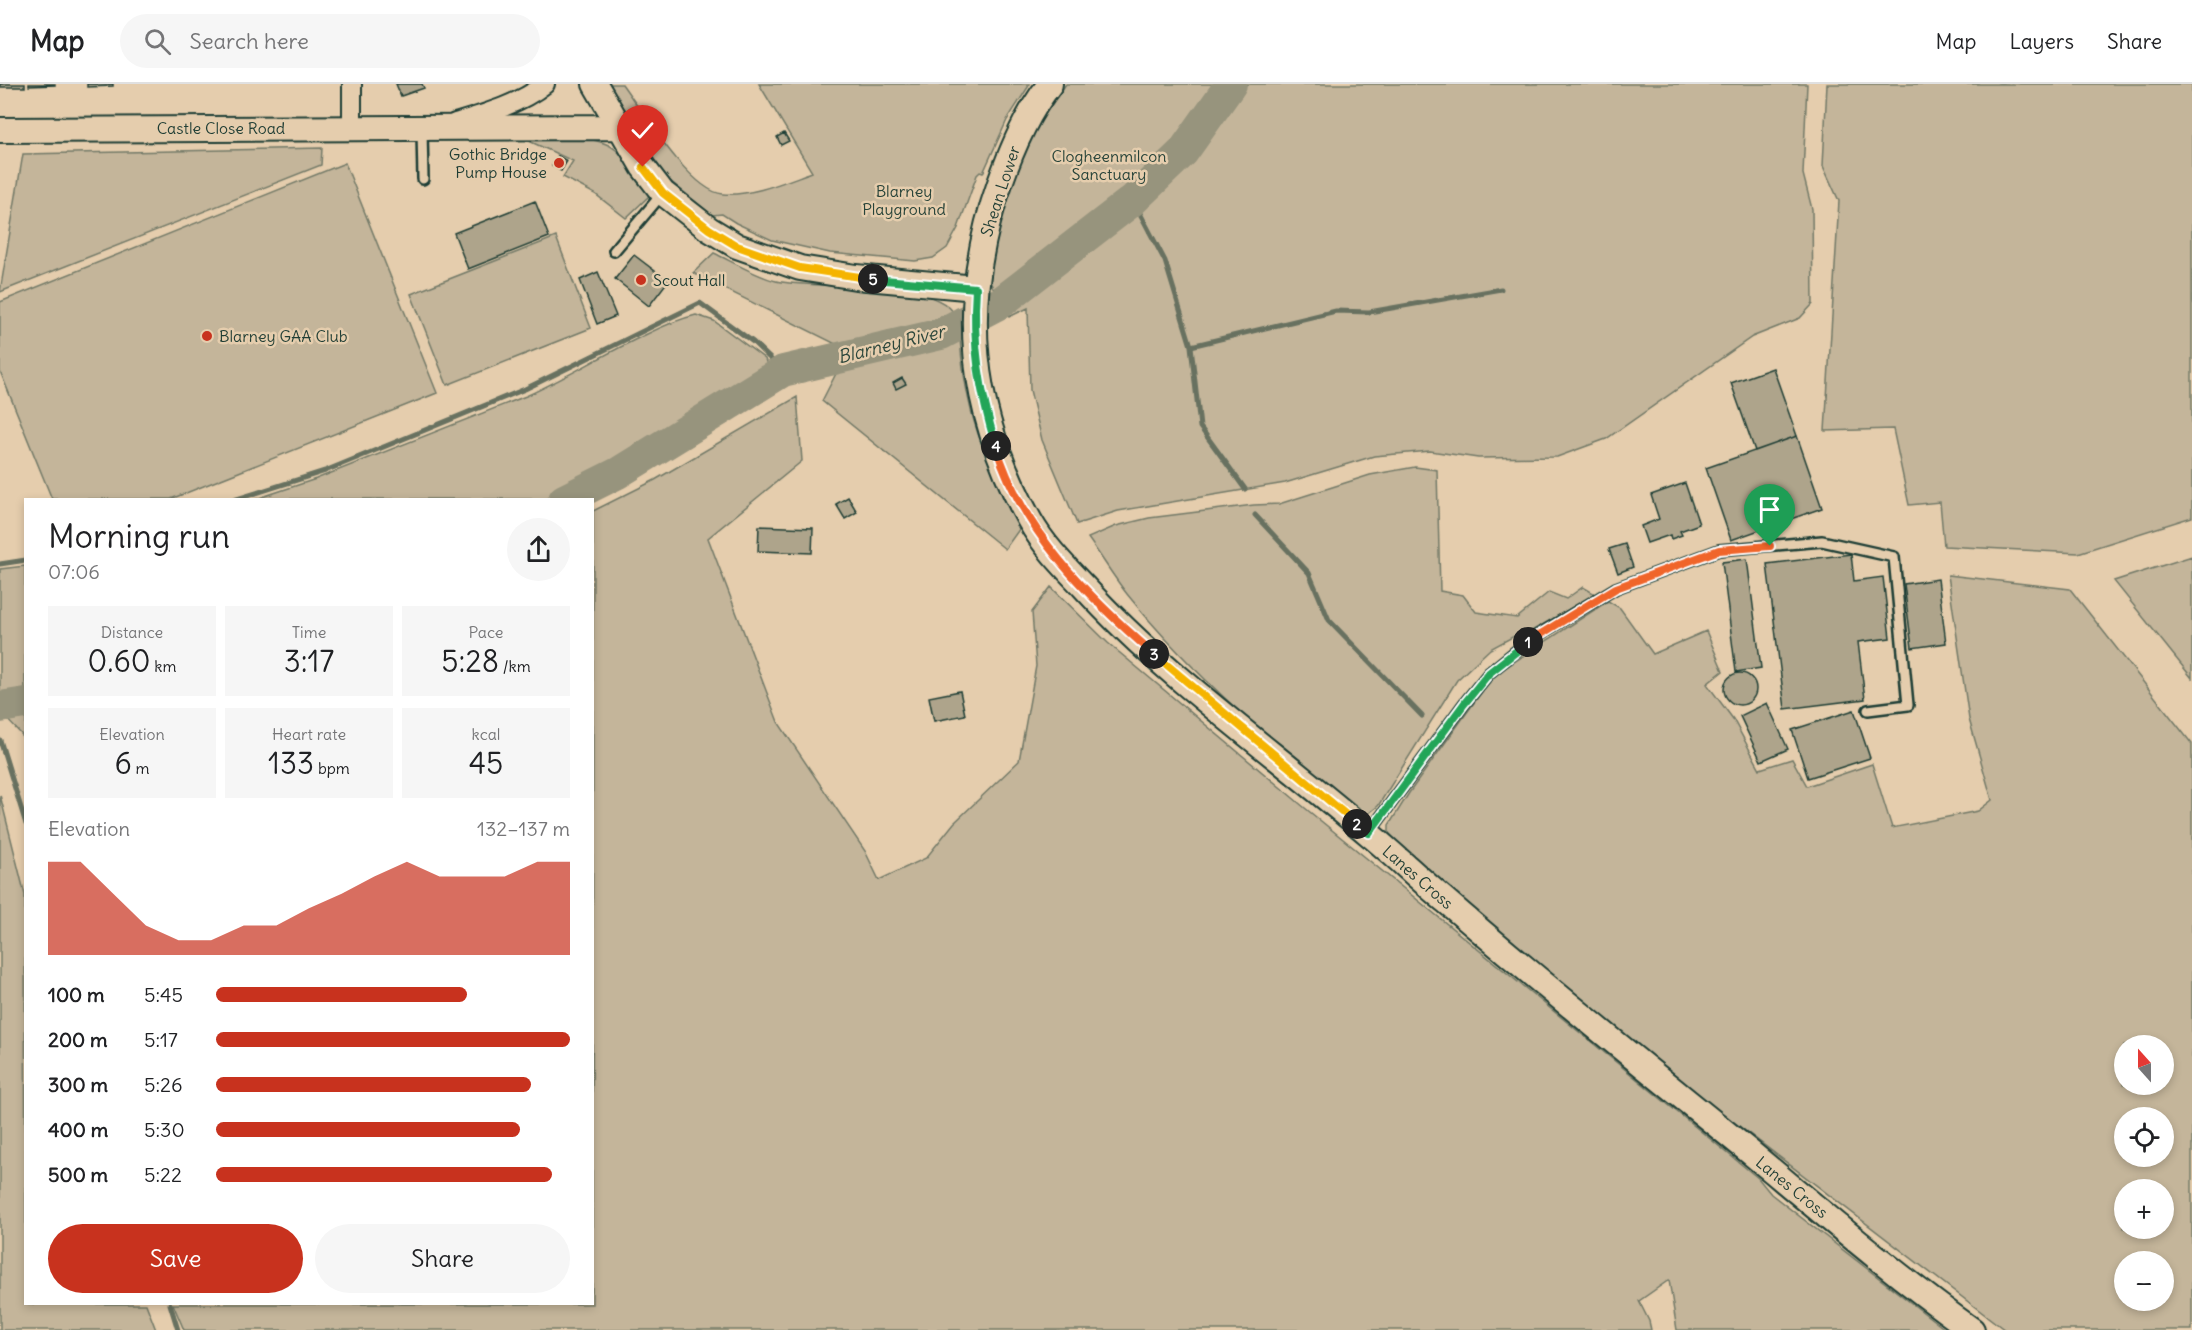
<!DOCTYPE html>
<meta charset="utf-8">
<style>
:root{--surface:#fff;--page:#f6f6f6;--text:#202124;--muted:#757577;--line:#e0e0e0;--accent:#c8321e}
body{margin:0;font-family:Delius,sans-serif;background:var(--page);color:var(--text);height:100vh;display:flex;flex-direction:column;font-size:22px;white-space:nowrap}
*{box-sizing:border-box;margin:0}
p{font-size:20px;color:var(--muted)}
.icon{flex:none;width:33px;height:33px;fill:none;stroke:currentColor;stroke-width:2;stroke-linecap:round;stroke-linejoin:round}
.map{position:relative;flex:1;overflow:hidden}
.panel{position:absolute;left:24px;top:414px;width:570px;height:807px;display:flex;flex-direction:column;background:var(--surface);border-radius:0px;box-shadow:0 3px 9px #0003}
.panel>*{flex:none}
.needle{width:39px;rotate:339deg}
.buttons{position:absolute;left:2114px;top:951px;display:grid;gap:12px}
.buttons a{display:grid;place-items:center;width:60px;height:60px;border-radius:50%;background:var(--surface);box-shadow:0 3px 9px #0003;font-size:30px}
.pin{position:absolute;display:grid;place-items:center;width:51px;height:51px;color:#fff;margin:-62px -26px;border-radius:50% 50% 50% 0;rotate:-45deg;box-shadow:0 0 6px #0007}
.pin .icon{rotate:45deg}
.km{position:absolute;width:30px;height:30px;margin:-15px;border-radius:50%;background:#222;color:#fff;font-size:16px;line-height:30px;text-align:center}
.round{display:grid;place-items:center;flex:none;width:63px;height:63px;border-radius:32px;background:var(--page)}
.head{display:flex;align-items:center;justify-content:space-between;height:102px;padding:0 24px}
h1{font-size:33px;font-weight:600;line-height:45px}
.figures{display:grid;grid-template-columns:repeat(3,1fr);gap:9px;height:102px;padding:6px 24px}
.figures div{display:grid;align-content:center;border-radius:0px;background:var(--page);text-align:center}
.figures b{font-size:30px;font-weight:600}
.figures small{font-size:16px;font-weight:400}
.figures p{font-size:16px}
.chart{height:168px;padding:12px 24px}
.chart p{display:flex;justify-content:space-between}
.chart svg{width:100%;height:108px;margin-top:6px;fill:var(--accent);opacity:.7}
.primary-button{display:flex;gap:12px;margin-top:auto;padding:12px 24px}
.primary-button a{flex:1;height:69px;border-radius:36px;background:var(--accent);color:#fff;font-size:24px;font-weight:600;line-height:69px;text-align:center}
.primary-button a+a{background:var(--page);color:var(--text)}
ul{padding:0 24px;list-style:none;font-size:20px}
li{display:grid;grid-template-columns:96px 72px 1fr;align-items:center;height:45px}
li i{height:15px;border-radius:8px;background:var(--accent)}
header{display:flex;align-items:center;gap:36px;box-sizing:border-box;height:84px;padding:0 30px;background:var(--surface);border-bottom:2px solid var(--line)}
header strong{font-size:28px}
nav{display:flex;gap:33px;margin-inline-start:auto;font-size:21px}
.search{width:420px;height:54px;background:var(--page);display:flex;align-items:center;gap:15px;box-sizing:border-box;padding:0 21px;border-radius:33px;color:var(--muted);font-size:22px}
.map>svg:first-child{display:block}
.green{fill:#c4b59a;stroke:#727967;stroke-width:1.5;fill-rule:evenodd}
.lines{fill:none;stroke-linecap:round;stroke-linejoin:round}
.stream{stroke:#677160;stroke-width:5}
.river{stroke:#97947d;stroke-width:32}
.building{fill:#aea48b;stroke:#1f3d34;stroke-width:1.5}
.lane-casing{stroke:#1f3d34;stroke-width:14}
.street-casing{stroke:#1f3d34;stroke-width:22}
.secondary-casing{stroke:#1f3d34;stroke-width:28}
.lane{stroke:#e5cdad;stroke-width:9}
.street{stroke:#e5cdad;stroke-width:18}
.secondary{stroke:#e5cdad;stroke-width:24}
.split-1-casing{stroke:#fff;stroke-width:12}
.split-2-casing{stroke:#fff;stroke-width:12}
.split-3-casing{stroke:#fff;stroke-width:12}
.split-4-casing{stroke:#fff;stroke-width:12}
.split-5-casing{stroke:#fff;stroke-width:12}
.split-6-casing{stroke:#fff;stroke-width:12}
.split-1{stroke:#f0652b;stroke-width:8}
.split-2{stroke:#22a559;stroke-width:8}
.split-3{stroke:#f5b400;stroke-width:8}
.split-4{stroke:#f0652b;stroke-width:8}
.split-5{stroke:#22a559;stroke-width:8}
.split-6{stroke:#f5b400;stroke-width:8}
.poi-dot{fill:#c8321e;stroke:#e5cdad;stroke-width:2}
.labels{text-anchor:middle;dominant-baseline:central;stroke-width:5;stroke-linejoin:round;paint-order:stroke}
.street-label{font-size:16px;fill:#1f3d34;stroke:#e5cdad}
.poi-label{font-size:16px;fill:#1f3d34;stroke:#e5cdad;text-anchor:start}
.park-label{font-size:16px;fill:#274339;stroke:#e5cdad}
.water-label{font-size:18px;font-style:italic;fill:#2b463b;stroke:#e5cdad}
</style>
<header>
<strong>Map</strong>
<div class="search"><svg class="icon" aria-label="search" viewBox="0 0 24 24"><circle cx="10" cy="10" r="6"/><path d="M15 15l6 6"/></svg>Search here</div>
<nav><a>Map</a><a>Layers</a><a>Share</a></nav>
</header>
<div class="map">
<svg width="2192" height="1246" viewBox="0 0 2192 1246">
<rect width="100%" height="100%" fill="#e5cdad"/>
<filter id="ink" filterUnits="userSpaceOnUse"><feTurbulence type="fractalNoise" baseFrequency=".0167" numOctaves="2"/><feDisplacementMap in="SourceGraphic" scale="12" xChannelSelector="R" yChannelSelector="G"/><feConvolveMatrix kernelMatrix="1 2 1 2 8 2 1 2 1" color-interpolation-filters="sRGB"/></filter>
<g filter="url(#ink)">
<!-- green -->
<path class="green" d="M608,0H622C641,26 691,108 723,110C753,112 784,98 812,88L759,0H1030L1007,36L983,89L980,88L977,91L958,144L947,164L933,174L915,177L830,169L772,156L736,139L722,130L712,131L669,96L643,60Z
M1066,0H1807L1803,90L1812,125L1813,220L1800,234L1752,253L1606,355L1557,373L1478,374L1430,367L1374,372L1285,399L1118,427L1077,440L1042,356L1030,306L1028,224L1009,233L988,194L1001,121L1027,56Z
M1827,0H2192V433L2078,469L1944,462L1940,418L1909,421L1893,345L1825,347L1839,117L1823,82Z
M538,54C559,54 600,51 616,66C630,78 640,96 649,112L626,134L595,110L563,93L573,77L529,57Z
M322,64L321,81L0,208L23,70Z
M345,79L437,309L171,415H52L0,287V218Z
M556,153L591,244L447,301L411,210Z
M714,169C731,177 758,193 776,197C814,206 938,194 955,231C961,244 960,262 962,276C964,293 967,310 971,326C981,367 1002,406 1020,444L1005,465L822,317L848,266L693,189Z
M696,231L714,237L765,275L769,287C763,297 748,300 739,306C676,345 613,385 546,415H256L316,395L526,312C566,294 604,270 645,251C661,243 679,235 696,231Z
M797,313L802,377L708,454L778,638L865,767L879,796L926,774L954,739L1019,677L1036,582L1032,528L1051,503L1108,559L1305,724L1758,1094L1771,1110L1946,1246H1677L1669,1196L1639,1217L1649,1237L1651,1246H184L173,1220H592L593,427L655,396Z
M1415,383L1437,386L1440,507L1463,511L1476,528L1517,534L1549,508L1566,515L1583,503L1595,510L1518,555L1516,551L1490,565L1457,596L1378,722L1368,730L1360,729C1277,663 1194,593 1127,510C1113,492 1101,472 1088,454L1116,442L1149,434L1254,421L1279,420L1370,391Z
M2192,472V594L2114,497Z
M25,482V609L0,611V485Z
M1948,491L2070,505L2192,660V1246H2005L1631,959L1405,766L1389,749V741L1409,709L1494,591L1608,517L1620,524L1653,570L1706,547L1723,587L1707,600L1733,635L1760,685L1792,675L1807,702L1872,680L1892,744L1978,727L1992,716L1969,635ZM2124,962H2163V1000H2124ZM2124,1034H2163V1072H2124ZM2124,1106H2163V1144H2124ZM2124,1178H2163V1216H2124Z
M25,630H26L25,668L22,651L3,631Z
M0,711L25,811L26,1220H146L156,1246H0Z"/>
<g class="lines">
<!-- stream -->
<path class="stream" d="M1133,116L1165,177L1191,262L1200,343L1245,405
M1191,262L1336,227L1369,228L1501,205
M234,416L325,387L525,305L700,219L753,258L783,287
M1255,431L1309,489L1329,536L1422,632
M0,480L26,476
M0,656L26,740
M170,1220L178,1246"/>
<!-- river -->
<path class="river" d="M564,416L618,389L783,287L941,250L1000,219L1133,116L1183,68L1231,0
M0,623L26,619"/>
</g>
<!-- building -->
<path class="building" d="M0,0H25V3H0Z
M29,0H55V1L29,2Z
M87,0H113V2L87,3Z
M396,0H422L424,4L401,12Z
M784,49L789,57L781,61L777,53Z
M558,72L567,77L561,87L552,82Z
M535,117L549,153L468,185L454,149Z
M634,171L668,197L649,222L615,195Z
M598,188L616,232L597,240L580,196Z
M1773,284L1797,352L1755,367L1731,299Z
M902,294L906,300L896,305L893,299Z
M1797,352L1822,424L1731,456L1706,384Z
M1685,399L1699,440L1680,447L1682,451L1671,455L1670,451L1647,459L1641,442L1659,435L1651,411Z
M848,413L857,428L845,435L836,420Z
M759,442L813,444L812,469L758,467Z
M1625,460L1633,483L1618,489L1609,465Z
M1851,470L1854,497L1883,493L1890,554L1858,558L1865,615L1785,625L1767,480Z
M1747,475L1761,584L1736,588L1722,478Z
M1938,495L1946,559L1912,564L1904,500Z
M1724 605a16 16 0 1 1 32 0a16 16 0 1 1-32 0Z
M960,607L965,631L934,637L929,613Z
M1767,619L1788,665L1761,677L1740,632Z
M1854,626L1870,674L1808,694L1792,646Z"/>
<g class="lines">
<defs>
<path id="lane" d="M422,46L423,95
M614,167L662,110
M1369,749L1464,620L1489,589L1530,556L1616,504L1719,466L1822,457L1894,473L1908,621L1868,626"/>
<path id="street" d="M352,0V43
M455,39C485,30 520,20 545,0"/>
<path id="secondary" d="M595,0L643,83L663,109L709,145L737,162L800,184L856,193L976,204
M1050,0C1027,29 1012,64 1000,99C958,218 969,327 1030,437C1044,462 1065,483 1084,503C1168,595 1275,669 1369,750C1396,772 1420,796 1447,818C1546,904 1649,986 1751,1069C1823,1129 1895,1191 1972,1246
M0,46L619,43"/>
</defs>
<!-- lane casing -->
<use href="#lane" class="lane-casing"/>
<!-- street casing -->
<use href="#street" class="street-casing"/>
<!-- secondary casing -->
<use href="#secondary" class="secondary-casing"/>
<!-- lane -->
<use href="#lane" class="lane"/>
<!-- street -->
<use href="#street" class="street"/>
<!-- secondary -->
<use href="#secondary" class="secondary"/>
</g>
</g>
<g class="lines" filter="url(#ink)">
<defs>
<path id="split-1" d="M1528,558L1616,504L1719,466L1770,462"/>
<path id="split-2" d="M1357,740L1369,749L1464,620L1489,589L1528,558"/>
<path id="split-3" d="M1154,570L1357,740"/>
<path id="split-4" d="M996,362C1022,448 1088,513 1154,570"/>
<path id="split-5" d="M873,195L976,204C972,260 980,309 996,362"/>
<path id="split-6" d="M643,83L663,109L709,145L737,162L800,184L873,195"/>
</defs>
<!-- split-1 casing -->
<use href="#split-1" class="split-1-casing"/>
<!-- split-2 casing -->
<use href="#split-2" class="split-2-casing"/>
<!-- split-3 casing -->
<use href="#split-3" class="split-3-casing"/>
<!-- split-4 casing -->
<use href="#split-4" class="split-4-casing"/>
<!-- split-5 casing -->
<use href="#split-5" class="split-5-casing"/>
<!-- split-6 casing -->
<use href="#split-6" class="split-6-casing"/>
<!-- split-1 -->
<use href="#split-1" class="split-1"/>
<!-- split-2 -->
<use href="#split-2" class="split-2"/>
<!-- split-3 -->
<use href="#split-3" class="split-3"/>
<!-- split-4 -->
<use href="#split-4" class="split-4"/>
<!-- split-5 -->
<use href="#split-5" class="split-5"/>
<!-- split-6 -->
<use href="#split-6" class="split-6"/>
</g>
<!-- markers -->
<g class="poi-dot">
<circle cx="559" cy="79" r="6"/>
<circle cx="641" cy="196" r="6"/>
<circle cx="207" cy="252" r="6"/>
</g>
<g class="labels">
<!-- street labels -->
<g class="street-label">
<text x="221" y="44">Castle Close Road</text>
<text transform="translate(1000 107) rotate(-72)">Shean Lower</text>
<text transform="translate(1418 793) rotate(41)">Lanes Cross</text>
<text transform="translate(1792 1103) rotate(39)">Lanes Cross</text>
</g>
<!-- poi labels -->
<g class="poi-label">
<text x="547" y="70" text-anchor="end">Gothic Bridge<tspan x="547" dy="18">Pump House</tspan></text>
<text x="653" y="196">Scout Hall</text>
<text x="219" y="252">Blarney GAA Club</text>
</g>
<!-- park labels -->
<g class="park-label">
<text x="1109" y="72">Clogheenmilcon<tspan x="1109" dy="18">Sanctuary</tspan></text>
<text x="904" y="107">Blarney<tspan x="904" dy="18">Playground</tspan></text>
</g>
<!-- water labels -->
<g class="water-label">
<text transform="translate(891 260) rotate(-14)">Blarney River</text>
</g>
</g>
</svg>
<div class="buttons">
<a><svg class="needle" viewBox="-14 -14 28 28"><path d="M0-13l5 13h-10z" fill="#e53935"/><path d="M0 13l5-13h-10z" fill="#757577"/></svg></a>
<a><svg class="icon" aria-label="locate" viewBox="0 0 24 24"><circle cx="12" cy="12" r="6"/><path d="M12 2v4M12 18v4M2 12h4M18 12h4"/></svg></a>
<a>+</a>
<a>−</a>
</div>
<div class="pin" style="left:1770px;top:462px;background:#1e9e55"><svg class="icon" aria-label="arrive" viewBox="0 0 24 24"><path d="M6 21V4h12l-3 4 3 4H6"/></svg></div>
<div class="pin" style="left:643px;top:83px;background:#d93025"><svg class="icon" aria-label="check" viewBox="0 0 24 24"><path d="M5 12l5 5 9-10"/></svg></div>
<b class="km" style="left:1528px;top:558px">1</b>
<b class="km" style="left:1357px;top:740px">2</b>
<b class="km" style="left:1154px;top:570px">3</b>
<b class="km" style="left:996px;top:362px">4</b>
<b class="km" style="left:873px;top:195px">5</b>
<section class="panel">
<div class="head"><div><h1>Morning run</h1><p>07:06</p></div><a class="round"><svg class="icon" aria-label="share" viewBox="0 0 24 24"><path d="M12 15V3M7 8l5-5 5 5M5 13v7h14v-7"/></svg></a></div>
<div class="figures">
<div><p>Distance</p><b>0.60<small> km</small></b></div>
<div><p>Time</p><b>3:17</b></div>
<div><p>Pace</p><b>5:28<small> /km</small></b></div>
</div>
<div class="figures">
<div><p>Elevation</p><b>6<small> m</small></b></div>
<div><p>Heart rate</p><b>133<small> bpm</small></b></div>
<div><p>kcal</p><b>45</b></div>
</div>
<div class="chart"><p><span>Elevation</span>132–137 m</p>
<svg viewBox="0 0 160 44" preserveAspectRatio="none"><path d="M0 44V6L10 6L20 19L30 32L40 38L50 38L60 32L70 32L80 25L90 19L100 12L110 6L120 12L130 12L140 12L150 6L160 6V44z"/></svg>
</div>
<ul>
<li><b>100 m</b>5:45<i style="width:71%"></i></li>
<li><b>200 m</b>5:17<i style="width:100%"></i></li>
<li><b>300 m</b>5:26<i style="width:89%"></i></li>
<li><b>400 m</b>5:30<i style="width:86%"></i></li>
<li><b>500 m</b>5:22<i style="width:95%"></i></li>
</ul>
<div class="primary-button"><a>Save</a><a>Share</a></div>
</section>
</div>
